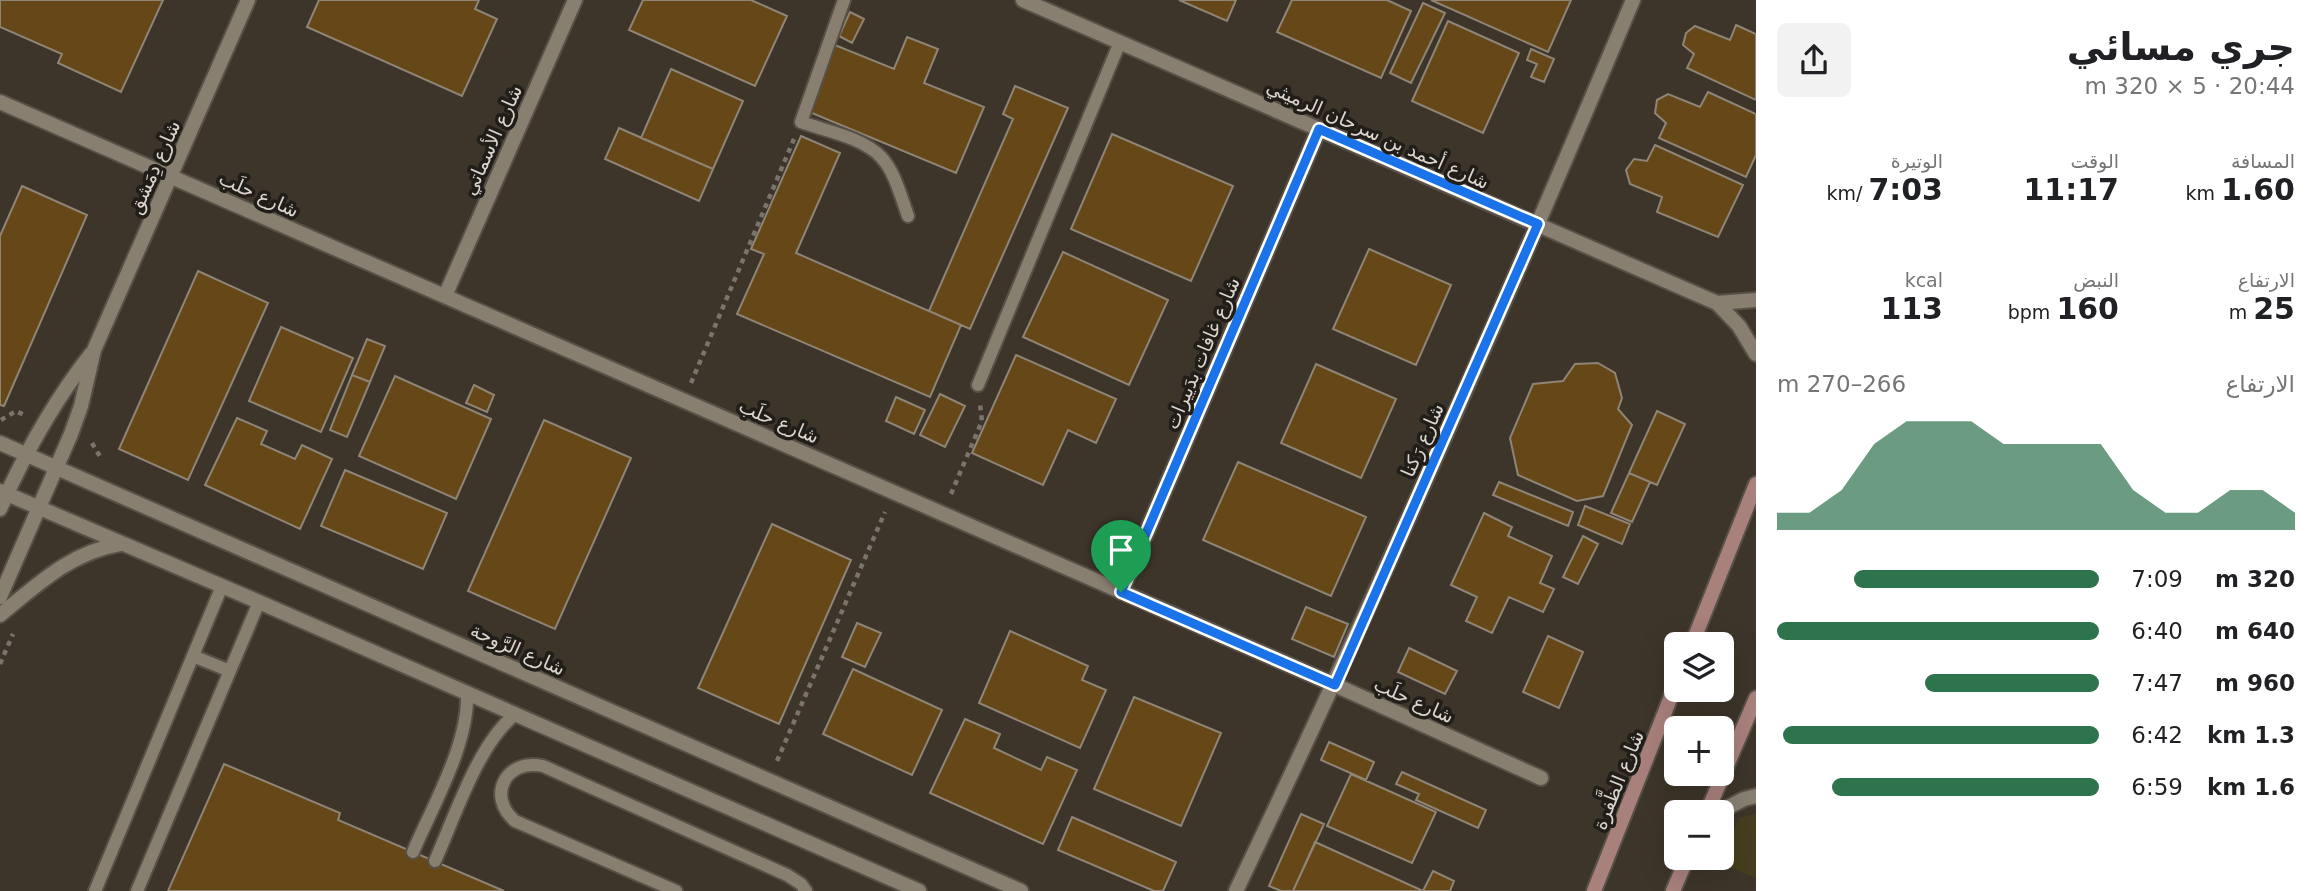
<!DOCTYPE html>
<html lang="ar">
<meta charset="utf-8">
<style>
:root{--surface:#fff;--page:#f2f2f2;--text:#202124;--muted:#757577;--accent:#2d734c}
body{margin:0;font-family:"DejaVu Sans","Noto Sans Arabic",sans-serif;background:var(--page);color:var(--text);direction:rtl;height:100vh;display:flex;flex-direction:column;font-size:26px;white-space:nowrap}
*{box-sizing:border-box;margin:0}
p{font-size:23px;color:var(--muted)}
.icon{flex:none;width:38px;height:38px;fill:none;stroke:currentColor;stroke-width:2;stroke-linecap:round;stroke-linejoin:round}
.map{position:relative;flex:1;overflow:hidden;direction:ltr}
.details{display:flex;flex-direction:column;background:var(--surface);width:560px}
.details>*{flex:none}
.fabs{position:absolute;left:1664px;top:632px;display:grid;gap:14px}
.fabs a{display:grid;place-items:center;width:70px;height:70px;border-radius:10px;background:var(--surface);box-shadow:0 7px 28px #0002;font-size:35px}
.pin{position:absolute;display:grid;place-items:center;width:60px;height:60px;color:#fff;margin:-72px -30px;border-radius:50% 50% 50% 0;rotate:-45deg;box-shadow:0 0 7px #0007}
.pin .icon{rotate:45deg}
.round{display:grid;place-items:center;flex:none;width:74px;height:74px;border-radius:10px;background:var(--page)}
.summary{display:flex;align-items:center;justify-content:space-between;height:119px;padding:0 21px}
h1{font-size:38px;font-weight:800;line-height:52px}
.stats{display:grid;grid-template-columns:repeat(3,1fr);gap:10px;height:119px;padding:7px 21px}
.stats div{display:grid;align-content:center}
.stats b{font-size:30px;font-weight:800}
.stats small{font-size:19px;font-weight:400}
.stats p{font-size:19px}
.chart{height:196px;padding:14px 21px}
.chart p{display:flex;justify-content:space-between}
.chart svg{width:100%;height:126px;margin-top:7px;fill:var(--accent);opacity:.7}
ul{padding:0 21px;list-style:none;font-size:23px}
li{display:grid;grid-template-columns:112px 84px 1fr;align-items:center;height:52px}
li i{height:18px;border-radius:9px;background:var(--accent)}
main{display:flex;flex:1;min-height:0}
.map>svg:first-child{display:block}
.sand{fill:#463e1e}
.building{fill:#654718;stroke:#8e8577;stroke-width:2}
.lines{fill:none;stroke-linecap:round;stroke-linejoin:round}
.service-casing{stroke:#575047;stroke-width:16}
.minor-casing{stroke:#575047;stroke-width:18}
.secondary-casing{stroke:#575047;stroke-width:18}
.path{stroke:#7b746a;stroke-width:4.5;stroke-dasharray:5 5;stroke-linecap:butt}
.service{stroke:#887f71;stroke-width:12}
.minor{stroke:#887f71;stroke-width:14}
.secondary{stroke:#a8807c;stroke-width:14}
.route-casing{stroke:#fff;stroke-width:14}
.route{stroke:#1a73e8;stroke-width:9}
.labels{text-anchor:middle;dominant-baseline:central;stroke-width:7;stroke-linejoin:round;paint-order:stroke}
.street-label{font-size:19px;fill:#dbd5ce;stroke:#211d18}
</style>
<main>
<section class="details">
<div class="summary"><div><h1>جري مسائي</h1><p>20:44 · 5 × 320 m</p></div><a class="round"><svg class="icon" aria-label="share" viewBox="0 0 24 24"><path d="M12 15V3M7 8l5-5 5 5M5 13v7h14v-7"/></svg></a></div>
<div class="stats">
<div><p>المسافة</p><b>1.60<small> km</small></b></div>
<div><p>الوقت</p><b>11:17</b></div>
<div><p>الوتيرة</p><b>7:03<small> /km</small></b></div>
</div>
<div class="stats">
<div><p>الارتفاع</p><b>25<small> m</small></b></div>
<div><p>النبض</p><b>160<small> bpm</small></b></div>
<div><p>kcal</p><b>113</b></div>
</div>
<div class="chart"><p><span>الارتفاع</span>266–270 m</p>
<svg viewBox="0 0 160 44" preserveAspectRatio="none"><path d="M0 44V38L10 38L20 30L30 14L40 6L50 6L60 6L70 14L80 14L90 14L100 14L110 30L120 38L130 38L140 30L150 30L160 38V44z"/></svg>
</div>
<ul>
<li><b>320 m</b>7:09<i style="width:76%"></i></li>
<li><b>640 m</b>6:40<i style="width:100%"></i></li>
<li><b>960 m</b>7:47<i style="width:54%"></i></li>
<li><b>1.3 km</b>6:42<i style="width:98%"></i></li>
<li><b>1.6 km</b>6:59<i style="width:83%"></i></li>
</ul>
</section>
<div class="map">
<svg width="1756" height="891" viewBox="0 0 1756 891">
<rect width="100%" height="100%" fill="#3d3529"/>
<!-- sand -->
<path class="sand" d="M1756,814V878L1720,863L1739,818Z"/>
<!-- building -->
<path class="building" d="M0,0H163L121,92L58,63L62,54L0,27Z
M319,0H479L475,9L497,19L462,96L307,27Z
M643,0H751L787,16L755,86L629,30Z
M1179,0H1236L1227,21Z
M1292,0H1387L1411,11L1381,78L1277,32Z
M1431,0H1571L1548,52Z
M1423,3L1445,13L1411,83L1390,73Z
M850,12L864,19L852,43L839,36Z
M1448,21L1519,53L1483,133L1412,101Z
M1736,25L1756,34V100L1687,68L1694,54L1683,45L1686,33L1695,26L1730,40Z
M907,37L938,49L924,83L984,107L956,173L807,111L835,45L894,69Z
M1531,49L1554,59L1544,82L1531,77L1537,64L1527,60Z
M671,69L743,101L713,169L641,138Z
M1015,86L1068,108L970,329L929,311L1013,119L1003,114Z
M1708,92L1756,114V155L1746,177L1659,138L1666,123L1655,113L1657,100L1668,94L1700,107Z
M619,128L713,169L699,201L605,159Z
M1112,134L1233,186L1191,281L1071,229Z
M801,136L840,153L796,253L961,325L930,397L737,314L764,254L751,249Z
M1655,145L1743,185L1718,237L1657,212L1662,197L1630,184L1626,170L1634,159L1647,161Z
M22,186L87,215L4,406L0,405V236Z
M1369,249L1451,285L1416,365L1333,329Z
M1063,252L1168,300L1129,385L1023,337Z
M198,271L268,303L188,480L119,449Z
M281,327L353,358L321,432L249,401Z
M367,339L385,346L370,382L352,375Z
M1016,355L1116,399L1096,443L1068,430L1043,485L972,453Z
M1598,363L1615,373L1622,398L1618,409L1632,425L1603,496L1577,501L1518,475L1510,438L1533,384L1563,381L1575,364Z
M1316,364L1396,399L1361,478L1281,443Z
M352,375L370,382L347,437L330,430Z
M395,376L491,419L456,499L359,456Z
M474,385L494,395L487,412L466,403Z
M940,394L965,406L945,447L920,435Z
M896,397L925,410L914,434L886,421Z
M1657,411L1685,424L1657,485L1629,473Z
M237,418L267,431L261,444L295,459L302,445L332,459L300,529L205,485Z
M544,420L631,458L555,629L468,591Z
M1238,462L1366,517L1331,596L1203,540Z
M345,470L447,513L423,569L321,526Z
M1629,473L1650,482L1632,522L1611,513Z
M1499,482L1573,512L1568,526L1493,495Z
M1585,506L1630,524L1622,544L1578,525Z
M1484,513L1512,527L1508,536L1552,556L1540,583L1554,589L1543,612L1509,597L1492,633L1466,621L1477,597L1451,585Z
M772,524L851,560L779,724L698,688Z
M1583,536L1598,544L1578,584L1563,577Z
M1306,607L1348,624L1334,657L1292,639Z
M857,623L881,633L865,667L842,657Z
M1010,631L1088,666L1082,680L1106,690L1080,748L979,703Z
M1548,636L1583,652L1559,708L1523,692Z
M1409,648L1457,671L1445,694L1398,672Z
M853,669L942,710L912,775L823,734Z
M1134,697L1221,733L1181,826L1094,789Z
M965,719L1000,734L994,748L1041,770L1047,757L1077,770L1043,844L930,793Z
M1329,742L1374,762L1366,780L1321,760Z
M224,764L340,813L338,820L504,891H168Z
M1402,772L1486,810L1478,828L1416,800L1419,794L1396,784Z
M1351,774L1436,812L1412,863L1327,826Z
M1301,814L1324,824L1293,891H1281L1269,886Z
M1072,817L1176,862L1163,891H1154L1058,850Z
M1315,842L1423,891H1293Z
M1433,871L1454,881L1450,891H1423Z"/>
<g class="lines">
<defs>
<path id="service" d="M844,0L801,122C826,131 862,137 881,157C895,172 901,197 908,216
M978,385L1120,42
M193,656L230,671
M413,852C433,805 469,744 467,693
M435,861C454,819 479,741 516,714
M95,891L222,586
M137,891L259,602
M676,891L515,821C486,796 506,758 543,766L787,875L801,884L806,891"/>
<path id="minor" d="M1023,0L1717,303L1739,326L1756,354
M0,102L1335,685L1541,778
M445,296L575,0
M1717,303L1756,300
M0,443L1021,891
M0,491L259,602L919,891
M0,509C25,453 53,402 91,354
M1121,592L1319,129
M0,597L71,434L81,406L94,350L248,0
M0,615C37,585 71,552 120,544
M1719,812L1744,799L1756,796
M1236,891C1376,598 1507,300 1633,0"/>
<path id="secondary" d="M1692,644L1756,484
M1707,812L1756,698
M1594,891L1676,684
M1673,891L1687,858"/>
</defs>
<!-- service casing -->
<use href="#service" class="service-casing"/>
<!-- minor casing -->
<use href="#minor" class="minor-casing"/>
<!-- secondary casing -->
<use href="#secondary" class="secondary-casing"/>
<!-- path -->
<path class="path" d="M691,383L794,139
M1,420L16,411L24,415
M92,443L102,460
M951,494L982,421L980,404
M0,664L13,634
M777,761L885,512"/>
<!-- service -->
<use href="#service" class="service"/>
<!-- minor -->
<use href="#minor" class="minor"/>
<!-- secondary -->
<use href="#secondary" class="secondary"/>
</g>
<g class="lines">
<defs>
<path id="route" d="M1319,129L1538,224L1335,685L1121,592Z"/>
</defs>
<!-- route casing -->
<use href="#route" class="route-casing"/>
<!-- route -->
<use href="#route" class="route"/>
</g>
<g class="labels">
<!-- street labels -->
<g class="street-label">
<text transform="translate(1378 134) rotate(24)">شارع أحمد بن سرحان الرميثي</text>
<text transform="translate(492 140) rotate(-66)">شارع الأسماتي</text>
<text transform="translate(154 167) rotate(-66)">شارع دِمَشق</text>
<text transform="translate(259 194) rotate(24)">شارع حلَب</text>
<text transform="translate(1202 353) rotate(-67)">شارع غافات بدَييرات</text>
<text transform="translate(779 421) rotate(23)">شارع حلَب</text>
<text transform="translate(1422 440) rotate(-66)">شارع رَكنا</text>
<text transform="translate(518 649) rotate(24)">شارع الرَّوحة</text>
<text transform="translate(1414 700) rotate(24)">شارع حلَب</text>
<text transform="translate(1618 780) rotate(-68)">شارع الظَّفرة</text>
</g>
</g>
</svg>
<div class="fabs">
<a><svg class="icon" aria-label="layers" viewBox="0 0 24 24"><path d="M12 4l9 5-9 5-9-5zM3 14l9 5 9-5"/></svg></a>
<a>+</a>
<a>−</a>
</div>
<div class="pin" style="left:1121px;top:592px;background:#1e9e55"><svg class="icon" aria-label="arrive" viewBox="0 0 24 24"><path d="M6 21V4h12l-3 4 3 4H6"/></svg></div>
</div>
</main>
